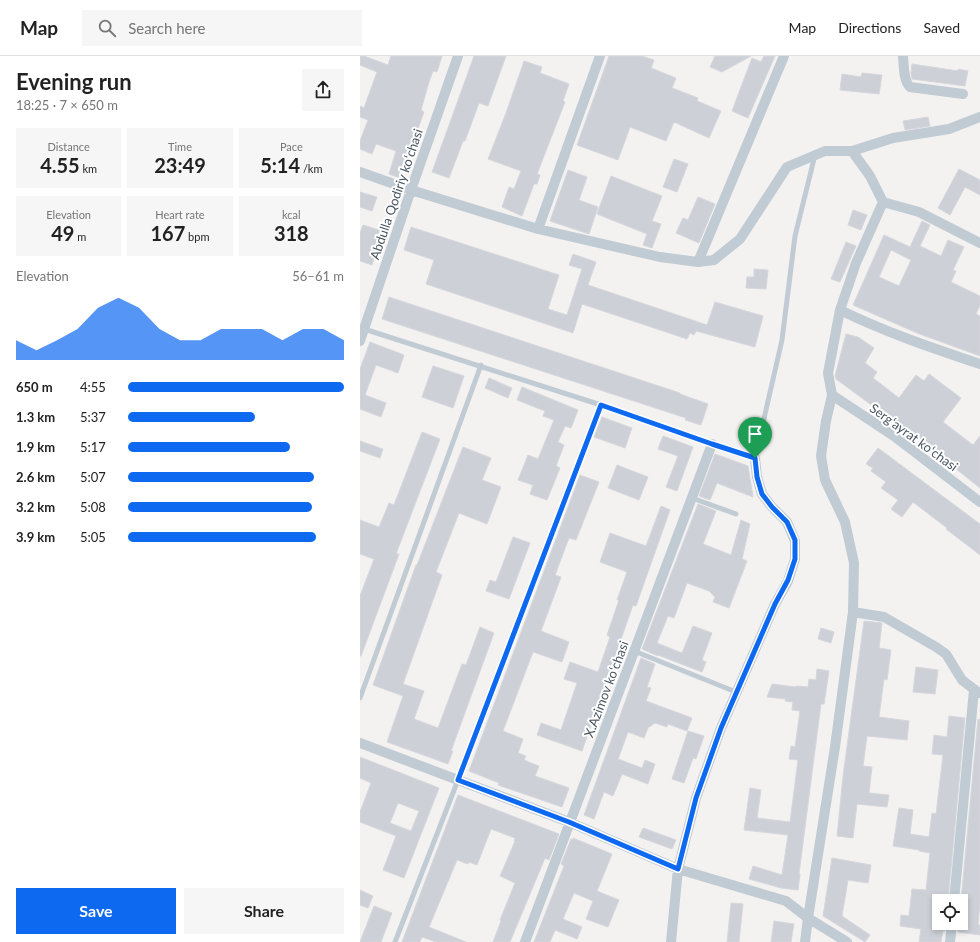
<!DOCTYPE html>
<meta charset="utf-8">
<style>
:root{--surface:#fff;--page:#f6f6f6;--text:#222;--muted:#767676;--line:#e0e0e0;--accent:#0e69f1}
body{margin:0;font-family:Lato,sans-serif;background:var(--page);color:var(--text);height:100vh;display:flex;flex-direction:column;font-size:15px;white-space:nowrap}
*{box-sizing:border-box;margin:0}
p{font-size:13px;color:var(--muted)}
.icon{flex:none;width:22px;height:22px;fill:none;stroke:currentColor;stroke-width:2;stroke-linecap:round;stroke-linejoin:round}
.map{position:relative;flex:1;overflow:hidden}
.side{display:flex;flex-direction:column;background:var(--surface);width:360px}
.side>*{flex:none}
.tools{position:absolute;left:572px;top:838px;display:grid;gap:8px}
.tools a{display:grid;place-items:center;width:36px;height:36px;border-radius:0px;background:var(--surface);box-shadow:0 2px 6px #0003;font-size:20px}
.pin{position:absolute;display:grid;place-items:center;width:34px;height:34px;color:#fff;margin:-41px -17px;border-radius:50% 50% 50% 0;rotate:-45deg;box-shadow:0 0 4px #0007}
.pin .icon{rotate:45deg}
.round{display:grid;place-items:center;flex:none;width:42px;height:42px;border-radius:0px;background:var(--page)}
.head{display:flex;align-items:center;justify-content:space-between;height:68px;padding:0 16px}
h1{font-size:22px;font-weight:700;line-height:30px}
.metrics{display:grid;grid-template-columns:repeat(3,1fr);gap:6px;height:68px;padding:4px 16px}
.metrics div{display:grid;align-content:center;border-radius:0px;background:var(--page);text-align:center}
.metrics b{font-size:20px;font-weight:700}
.metrics small{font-size:11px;font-weight:400}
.metrics p{font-size:11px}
.chart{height:112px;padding:8px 16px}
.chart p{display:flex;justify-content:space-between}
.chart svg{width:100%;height:72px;margin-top:4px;fill:var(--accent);opacity:.7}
.cta{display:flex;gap:8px;margin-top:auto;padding:8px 16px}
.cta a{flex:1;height:46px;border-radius:0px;background:var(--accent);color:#fff;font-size:16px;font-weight:700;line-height:46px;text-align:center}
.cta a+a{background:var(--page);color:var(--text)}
ul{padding:0 16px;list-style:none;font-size:13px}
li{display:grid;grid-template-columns:64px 48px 1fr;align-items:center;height:30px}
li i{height:10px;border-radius:5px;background:var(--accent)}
header{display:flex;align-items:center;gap:24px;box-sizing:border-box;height:56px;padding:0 20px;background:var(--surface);border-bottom:1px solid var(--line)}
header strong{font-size:19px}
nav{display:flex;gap:22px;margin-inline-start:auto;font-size:14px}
.search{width:280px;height:36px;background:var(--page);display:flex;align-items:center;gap:10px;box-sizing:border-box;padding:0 14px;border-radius:0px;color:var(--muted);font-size:15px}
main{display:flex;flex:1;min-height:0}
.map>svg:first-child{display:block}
.building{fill:#cdd0d6;stroke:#d5d7dd;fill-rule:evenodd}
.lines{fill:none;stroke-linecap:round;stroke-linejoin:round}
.service{stroke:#c1cbd3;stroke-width:5}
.minor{stroke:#c1cbd3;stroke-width:10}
.route-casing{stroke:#fff;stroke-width:8}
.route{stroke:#0e69f1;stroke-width:5}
.labels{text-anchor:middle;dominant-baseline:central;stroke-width:4;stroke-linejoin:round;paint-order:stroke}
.street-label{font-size:13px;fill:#485460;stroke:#fff}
</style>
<header>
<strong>Map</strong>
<div class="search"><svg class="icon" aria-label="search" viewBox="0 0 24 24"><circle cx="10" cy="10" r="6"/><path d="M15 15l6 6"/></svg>Search here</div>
<nav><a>Map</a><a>Directions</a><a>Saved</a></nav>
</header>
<main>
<section class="side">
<div class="head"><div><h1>Evening run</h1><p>18:25 · 7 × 650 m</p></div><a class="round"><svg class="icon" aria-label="share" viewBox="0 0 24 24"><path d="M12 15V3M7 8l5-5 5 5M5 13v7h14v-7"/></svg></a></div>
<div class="metrics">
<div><p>Distance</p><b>4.55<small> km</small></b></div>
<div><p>Time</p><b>23:49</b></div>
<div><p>Pace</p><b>5:14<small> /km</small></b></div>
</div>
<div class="metrics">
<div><p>Elevation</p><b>49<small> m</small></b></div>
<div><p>Heart rate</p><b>167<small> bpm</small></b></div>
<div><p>kcal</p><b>318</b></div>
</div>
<div class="chart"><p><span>Elevation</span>56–61 m</p>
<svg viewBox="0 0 160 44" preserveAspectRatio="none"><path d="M0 44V32L10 38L20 32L30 25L40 12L50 6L60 12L70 25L80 32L90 32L100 25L110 25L120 25L130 32L140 25L150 25L160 32V44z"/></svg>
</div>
<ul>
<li><b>650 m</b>4:55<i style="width:100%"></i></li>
<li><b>1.3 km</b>5:37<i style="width:59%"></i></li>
<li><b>1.9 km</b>5:17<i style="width:75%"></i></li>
<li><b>2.6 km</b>5:07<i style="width:86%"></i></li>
<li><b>3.2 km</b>5:08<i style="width:85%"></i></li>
<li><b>3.9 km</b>5:05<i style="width:87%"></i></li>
</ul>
<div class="cta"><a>Save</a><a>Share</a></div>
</section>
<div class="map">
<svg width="620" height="886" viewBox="0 0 620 886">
<rect width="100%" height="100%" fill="#f4f1f1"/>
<!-- building -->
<path class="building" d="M0,0H4L28,9L31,0H82L77,16L73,15L69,26L61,54L64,56L40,122L29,118L36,95L16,88L12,98L0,93V85L8,64L0,61V50L4,52L17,16L0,9Z
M114,0H146L128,50L119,47L105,85H103L89,122L72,116Z
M249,0H282L294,4L291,12L316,22L312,32L338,42L337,45L361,55L349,82L314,66L306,85L270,71L258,104L217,89Z
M355,0H391L362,16L350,11Z
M404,0H415L388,62L372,55L392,2L401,6Z
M164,5L182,11L180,17L209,28L203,45L205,46L177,118L180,119L177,128H174L162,160L142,151L149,131L154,133L161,115L128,103L146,57Z
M552,8L598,15V13L608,15L605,30L552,23L551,17Z
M502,17L522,19L519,38L480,34L482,18L501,21Z
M568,61L570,70L545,74L543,65Z
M314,103L328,108L317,136L303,131Z
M599,113L620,124V139L605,131L590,159L578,152Z
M208,114L227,121L219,144L238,151L229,178L190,165Z
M251,120L302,140L292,165L301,168L292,192L283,189L287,178L237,158Z
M0,136L17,141L12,155L0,151Z
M338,141L355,148L339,187L316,177L323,162L328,164Z
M493,154L507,159L501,174L488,169Z
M562,165L570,169L560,190L581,200L588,184L604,191L593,214L596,215L591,226L620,240V249L616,258L620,260V300L557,277L493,249L524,179L550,191ZM531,194L551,204L539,230L519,221Z
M3,169L22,175L12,209L0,205V177Z
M51,171L199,219L188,253L207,259L222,213L209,209L213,198L236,206L228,229L347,269L355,246L403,260L395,291L336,275L334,279L330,277L327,283L222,248L213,277L66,228L74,204L44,194Z
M486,186L496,190L480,226L471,223Z
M394,213L408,214L406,233L386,232L387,221H394Z
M29,241L320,337V338L348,348L341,369L325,364L326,362L22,263Z
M486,278L498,281L514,292L505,307L517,316L513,322L539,342L556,319L564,325L569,318L601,342L583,366L613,389L620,380V432L566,389L476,323L475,320Z
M10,286L44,299L38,317L16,309L5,339L26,347L21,361L0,353V313Z
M73,310L104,320L93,352L62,341Z
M129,322L152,332L148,342L125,332Z
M162,331L218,354L211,372L205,370L198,386L204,389L196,410L200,412L187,444L170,438L173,429L158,424L168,399L178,403L194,364L183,360L185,355L157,344Z
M242,361L272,372L265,392L234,381Z
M62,376L80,383L36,498H39L1,600H0V540L14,503L0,498V464L19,471L29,447L34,449Z
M303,380L333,391L317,435L306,431L318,400L298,393Z
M0,385L23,393L20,402L0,395Z
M103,391L131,402L122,424L141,431L127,468L99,457L76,516L82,519L43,628L64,635L54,663L78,672L102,608L106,609L120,571L134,577L91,695H93L88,708L27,686L43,640L13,629L56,509H57Z
M518,392L620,468V499L586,473L587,472L553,446L542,461L531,453L538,444L521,432L526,426L511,415L513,412L506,408Z
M355,398L388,410L393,441L357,427L350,444L339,440Z
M257,409L288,421L279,444L248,432Z
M220,419L239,426L216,484L209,482L195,519L201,521L181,575L209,586L202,606L173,596L143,675L163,683L158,697L166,700L164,704L179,710L175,720L209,732L202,751L138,729L139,727L109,715Z
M338,448L356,455L343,488L371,499L381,464L390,468L382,503L387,505L369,552L353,546L355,541L349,535L327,527L314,562L308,560L297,587L322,597L333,570L352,577L342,604L346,606L342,616L298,599V600L282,593Z
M301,450L310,454L276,550L273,549L222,695L177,679L181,667L201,674L217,627L204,623L210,606L238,616L250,581L247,579L259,544H257L267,516L240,506L250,477L286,490Z
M153,481L170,487L149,543L126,535L130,524L136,526Z
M504,565L522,567L519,592L531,594L527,624L524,623L519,661L549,665L547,684L507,680L503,710L512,711L509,737L529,739L527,751L497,748L493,782L477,780L483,720Z
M461,572L474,576L471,587L458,583Z
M281,602L295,608L287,631L291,632L286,645L332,662L327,675L308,668L307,671L295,667L288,672L284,682L268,676L258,703L282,712L285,704L295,708L288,728L262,718L253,740L244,736L234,763L224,759Z
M556,611L578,614L575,638L553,636Z
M457,613L469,615L464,648H461L439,818H440L438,834L421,832L389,823L393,810L422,819L428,779L384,774L390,732L401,734L397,762L430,766L438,704L429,703L431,690L435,691L440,655L432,654L433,646L425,645L426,643L407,641L412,628L436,631V630L448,631L449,623L456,624Z
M589,660L605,662L588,845H579V867H585V875H583L581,886H559L561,873L540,870L541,859L549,860L552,833L566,834L570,797L559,795V794L533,790L539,752L553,754L550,778L569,781L572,757L576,758L583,699L572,698L574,679L587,681Z
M618,663L620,664V847L618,869H620V879L598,876V867H601L603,845H601Z
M328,675L344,680L336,703L333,702L324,727L312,723Z
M0,701L79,732L44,822L23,814L36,780L0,766V756L11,727L0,722ZM38,747L59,755L51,775L30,767Z
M98,739L199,778L189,804L185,802L150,886H133L141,865L140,864L155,827L140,820L155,785H154L155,782L131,773L117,809L109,806L108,808L97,804L69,871L106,886H76L62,881L60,886H42Z
M283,772L316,784L312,793L279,781Z
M213,782L252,798L237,835L259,844L248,871L226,863L233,845L214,837L203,863L222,871L217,883L195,874L190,886H174L204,810L201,808L211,783L213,784Z
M472,802L511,809L508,827L488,824L482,860L510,879L505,886L463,860Z
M0,834L13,840L8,852L0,849Z
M371,847L383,848L379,886H367Z
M14,850L32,857L21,886H0Z
M414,865L434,868L431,886H411Z"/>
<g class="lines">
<!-- service -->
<path class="service" d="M4,273L241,349L352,388L395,402L422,284L435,180L455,99
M332,442L376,458
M274,595L376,636
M0,642L121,309
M35,886L98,724L241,349"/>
<!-- minor -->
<path class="minor" d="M543,0C544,10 543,24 550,31L603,38
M492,95L533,82L589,73L620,61
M0,116L51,134L178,173L300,201L338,206L354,204L380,183L427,111L465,95H492L510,120L523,146L496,207L480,254L468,317L472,339L466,365L461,400L465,424L485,466L494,507L493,556L475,691L448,862L487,886
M523,146L559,156L620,187
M178,173L240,0
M338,206L424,0
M480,254C525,276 572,292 620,308
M0,285L51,134L98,0
M472,339L534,380L620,446
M493,556L524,561L576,591L586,598L602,624L619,637
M0,687L209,766L318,813L426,845L448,862L445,886
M594,845L614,634
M165,886L352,388
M311,886L318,813L336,742L361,672L415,548L428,525L435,503V485L427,466L412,451L402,438L397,421L395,402
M590,886L592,867"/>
</g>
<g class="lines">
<defs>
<path id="route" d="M241,349L352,388L395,402L397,421L402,438L412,451L427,466L435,484V503L428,524L415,548L361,672L336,742L318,813L209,766L98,724Z"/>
</defs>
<!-- route casing -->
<use href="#route" class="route-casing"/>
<!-- route -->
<use href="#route" class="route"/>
</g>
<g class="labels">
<!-- street labels -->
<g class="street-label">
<text transform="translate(36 138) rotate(-71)">Abdulla Qodiriy koʻchasi</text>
<text transform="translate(554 381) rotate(36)">Sergʻayrat koʻchasi</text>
<text transform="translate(246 633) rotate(-69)">X.Azimov koʻchasi</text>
</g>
</g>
</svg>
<div class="tools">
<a><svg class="icon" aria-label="locate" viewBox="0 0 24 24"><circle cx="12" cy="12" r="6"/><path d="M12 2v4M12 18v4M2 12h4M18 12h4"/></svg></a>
</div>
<div class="pin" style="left:395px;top:402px;background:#1e9e55"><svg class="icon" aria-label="arrive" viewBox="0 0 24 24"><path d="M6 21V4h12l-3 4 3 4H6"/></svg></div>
</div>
</main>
